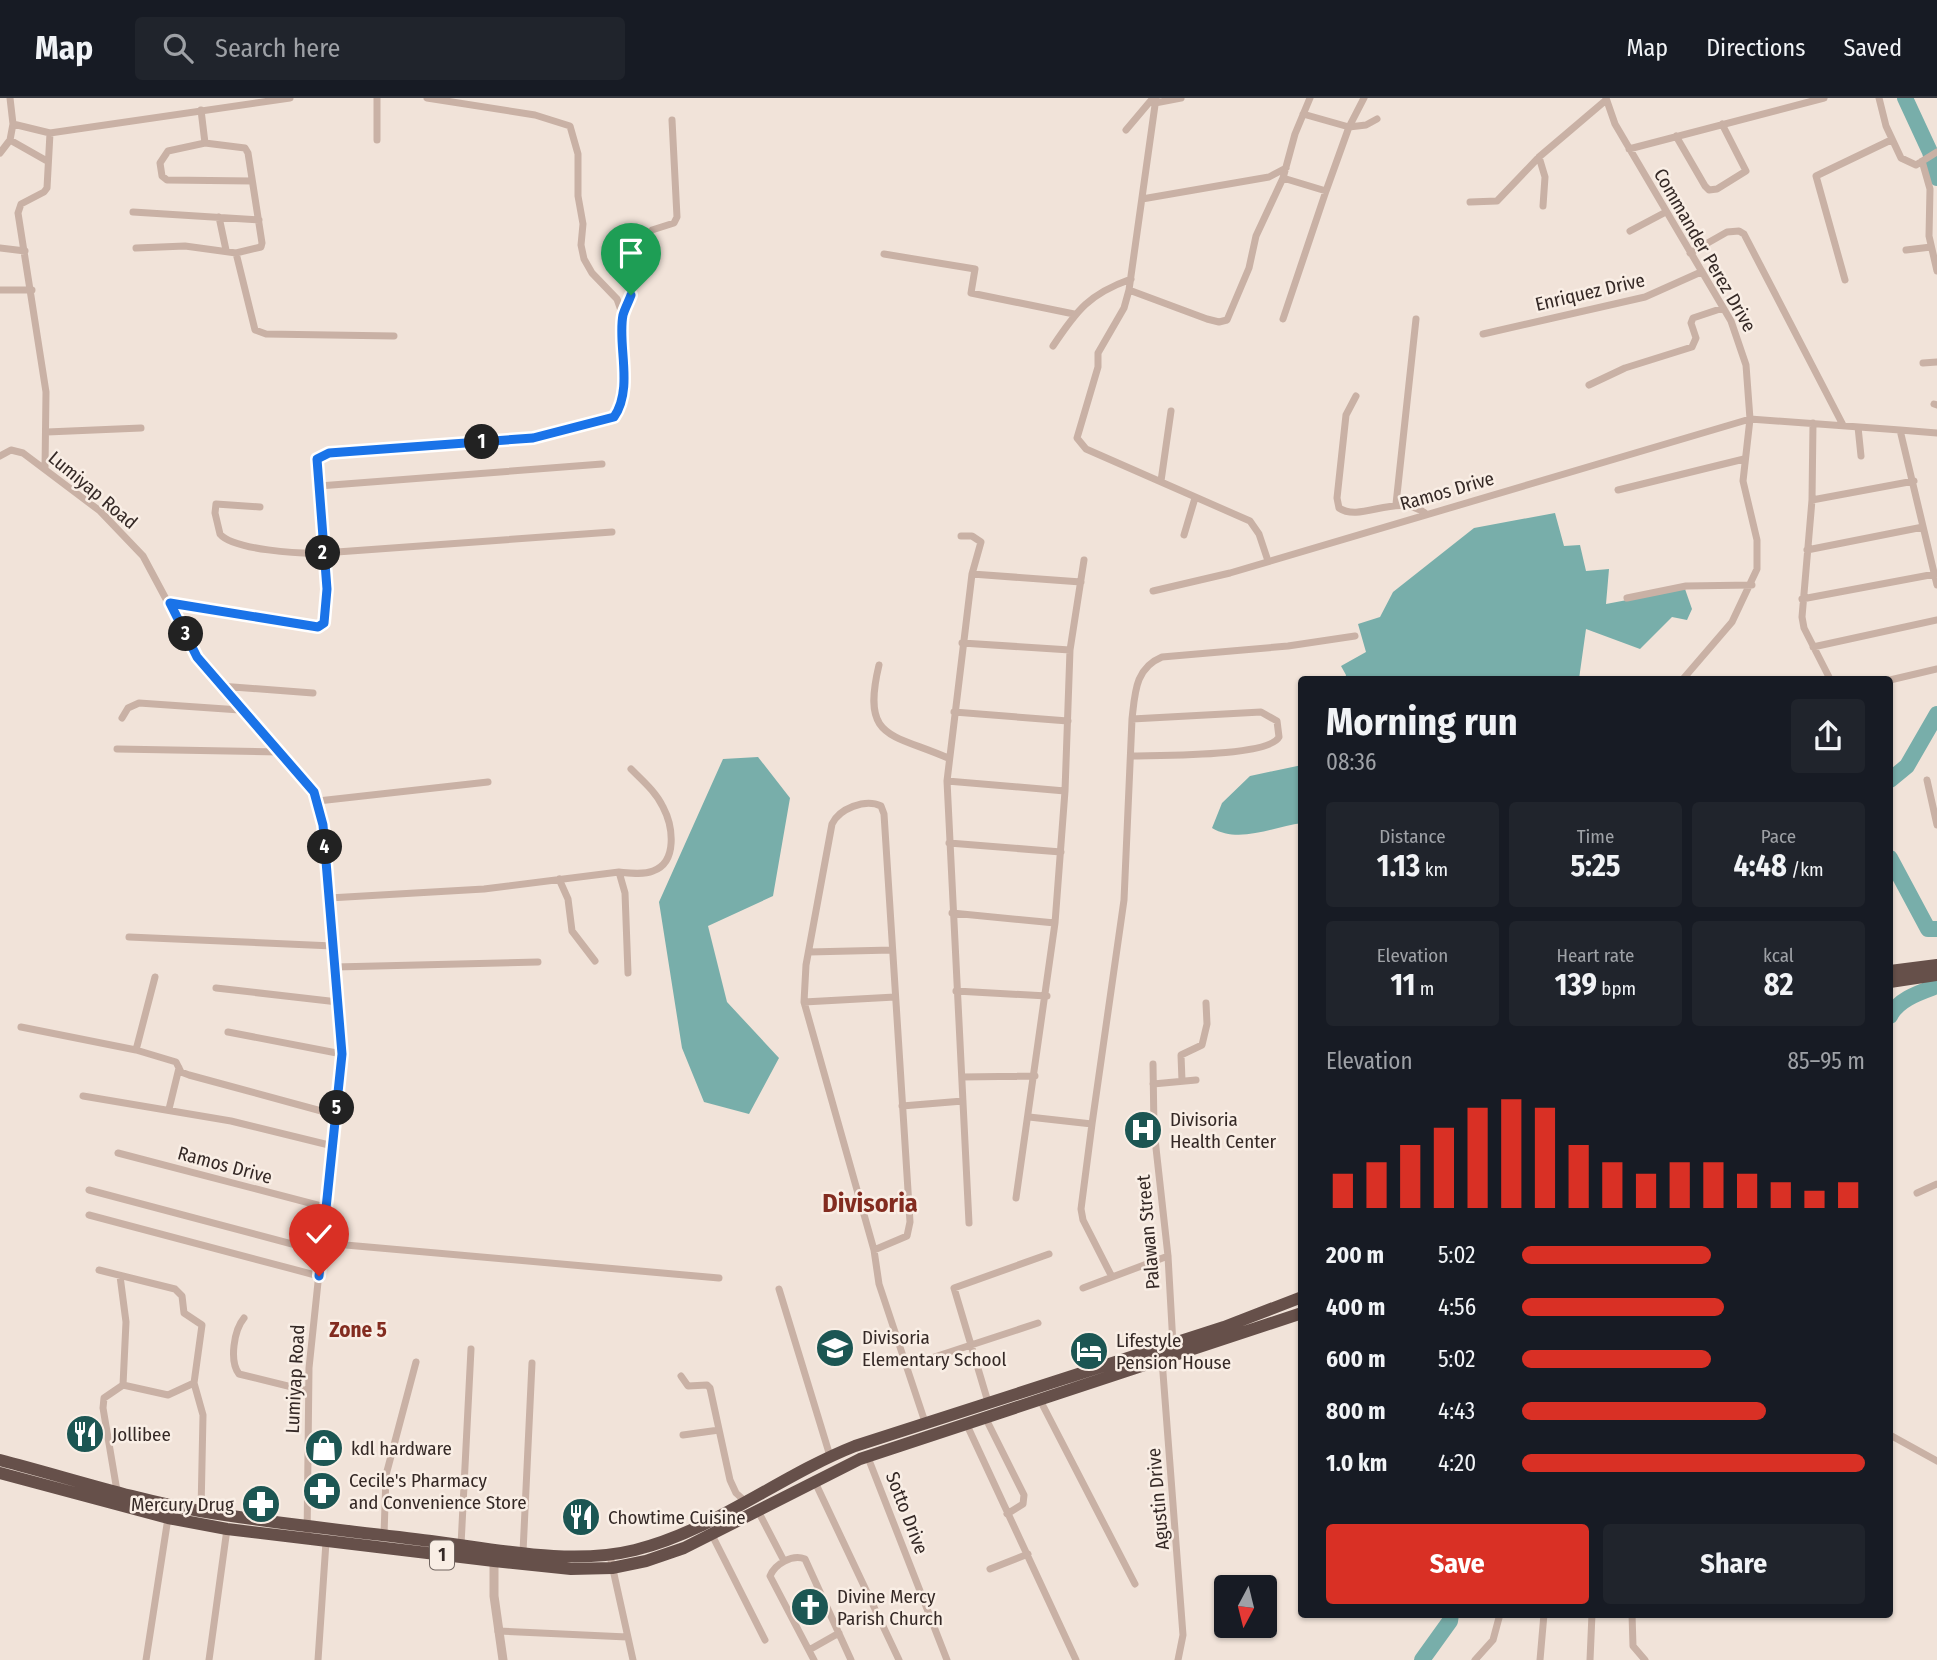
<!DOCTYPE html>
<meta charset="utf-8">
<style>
:root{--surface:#171b24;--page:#20242c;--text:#f1f3f6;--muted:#9ea1a6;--line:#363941;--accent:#d93025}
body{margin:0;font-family:"Fira Sans Condensed",sans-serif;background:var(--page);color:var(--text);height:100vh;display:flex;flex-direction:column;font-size:26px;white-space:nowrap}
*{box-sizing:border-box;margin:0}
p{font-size:23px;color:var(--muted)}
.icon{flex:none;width:38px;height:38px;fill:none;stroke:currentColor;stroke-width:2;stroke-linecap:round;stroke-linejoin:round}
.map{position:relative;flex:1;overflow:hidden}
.details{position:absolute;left:1298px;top:578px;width:595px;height:942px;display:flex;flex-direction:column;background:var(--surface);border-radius:7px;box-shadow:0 2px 5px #0004}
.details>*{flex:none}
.needle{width:46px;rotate:187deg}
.controls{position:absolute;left:1214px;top:1477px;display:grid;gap:14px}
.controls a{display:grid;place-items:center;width:63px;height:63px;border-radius:7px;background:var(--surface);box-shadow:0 2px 5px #0004;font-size:35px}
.pin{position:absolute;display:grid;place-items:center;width:60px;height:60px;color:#fff;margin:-72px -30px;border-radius:50% 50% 50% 0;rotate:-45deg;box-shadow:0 0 7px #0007}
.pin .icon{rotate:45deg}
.km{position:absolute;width:35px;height:35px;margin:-18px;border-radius:50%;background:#222;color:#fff;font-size:19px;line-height:35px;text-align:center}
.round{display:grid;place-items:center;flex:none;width:74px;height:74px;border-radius:7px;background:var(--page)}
.headline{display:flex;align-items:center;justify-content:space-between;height:119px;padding:0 28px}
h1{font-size:38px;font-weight:700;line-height:52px}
.figures{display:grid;grid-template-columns:repeat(3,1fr);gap:10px;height:119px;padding:7px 28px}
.figures div{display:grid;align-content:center;border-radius:7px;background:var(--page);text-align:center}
.figures b{font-size:30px;font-weight:700}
.figures small{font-size:19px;font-weight:400}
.figures p{font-size:19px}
.chart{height:196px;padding:14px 28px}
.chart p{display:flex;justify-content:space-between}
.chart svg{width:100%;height:126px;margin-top:7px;stroke:var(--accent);stroke-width:6}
.action{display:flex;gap:14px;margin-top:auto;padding:14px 28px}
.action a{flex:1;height:80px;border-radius:7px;background:var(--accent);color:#fff;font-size:28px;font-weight:700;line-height:80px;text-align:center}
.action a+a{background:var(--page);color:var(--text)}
ul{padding:0 28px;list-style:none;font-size:23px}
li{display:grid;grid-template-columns:112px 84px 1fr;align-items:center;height:52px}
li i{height:18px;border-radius:9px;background:var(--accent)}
header{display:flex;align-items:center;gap:42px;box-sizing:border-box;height:98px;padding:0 35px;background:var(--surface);border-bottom:2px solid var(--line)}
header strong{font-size:33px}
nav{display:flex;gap:38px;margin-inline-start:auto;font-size:24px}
.search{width:490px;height:63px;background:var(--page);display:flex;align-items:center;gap:18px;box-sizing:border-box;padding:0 24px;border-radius:7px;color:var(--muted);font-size:26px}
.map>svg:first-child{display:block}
.water{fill:#78aeaa}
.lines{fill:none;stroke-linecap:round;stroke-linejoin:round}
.river{stroke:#78aeaa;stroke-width:16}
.minor{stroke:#c9b1a5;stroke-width:7}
.tertiary{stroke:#c9b1a5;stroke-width:9}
.trunk{stroke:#66504a;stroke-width:12}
.route-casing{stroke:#fff;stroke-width:14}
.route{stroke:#1a73e8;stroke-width:9}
.labels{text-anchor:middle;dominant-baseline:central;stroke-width:5;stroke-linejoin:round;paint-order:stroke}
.shield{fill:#f9eee5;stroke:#70645f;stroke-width:2}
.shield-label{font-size:18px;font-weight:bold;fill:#352926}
.street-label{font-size:19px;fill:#352926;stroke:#f9eee5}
.poi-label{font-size:19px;fill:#352926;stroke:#f9eee5;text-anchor:start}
.neighbourhood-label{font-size:21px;font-weight:bold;fill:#832c20;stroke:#f9eee5}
.district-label{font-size:26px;font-weight:bold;fill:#832c20;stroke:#f9eee5}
</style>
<header>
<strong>Map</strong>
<div class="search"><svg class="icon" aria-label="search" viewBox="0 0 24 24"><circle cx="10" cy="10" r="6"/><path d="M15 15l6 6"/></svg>Search here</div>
<nav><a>Map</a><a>Directions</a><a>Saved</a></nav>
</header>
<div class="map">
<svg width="1937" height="1562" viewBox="0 0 1937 1562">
<rect width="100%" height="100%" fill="#f1e3d9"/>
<!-- water -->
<path class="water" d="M1555,415L1564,448L1580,447L1586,473L1609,471L1606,506L1685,491L1692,511L1687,522L1672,519L1640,551L1586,531L1579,581H1345L1346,577L1341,568L1366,554L1358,526L1380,519L1393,494L1474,430Z
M758,659L790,700L773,798L708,828L727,904L779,960L749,1016L704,1004L682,950L659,804L723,661Z
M1302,667V725C1273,729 1239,746 1212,730L1222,705L1250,678Z"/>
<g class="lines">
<!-- river -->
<path class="river" d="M1905,0L1930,54L1937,80
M1890,682L1907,668L1937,616
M1890,760L1928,831H1937
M1890,918C1898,901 1921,894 1937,888
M1422,1562L1450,1523L1451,1516"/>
<!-- minor -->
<path class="minor" d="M377,0V42
M1156,0L1129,192L1124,210L1098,255V269L1077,340L1086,351L1250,423L1259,436L1268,463
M1606,0L1615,26L1731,223L1746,267L1750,321L1743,383L1757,442V471L1732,524L1683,581
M1879,0L1886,28L1901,60L1916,67L1937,54
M1155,5L1181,0
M201,12L205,45
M13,26L50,35
M1349,29L1364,0
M1349,29L1366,27L1377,21
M1126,32L1153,0
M1676,38L1705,88L1709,92L1717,91L1746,73L1722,26
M10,42L13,26L10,0
M1629,51L1824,0
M0,55L10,42L47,63
M1539,59L1545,79L1543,108
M1922,63L1930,91L1929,138L1937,173
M1283,80L1326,93L1349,29L1303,16
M1142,101L1269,79L1286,70
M1470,104L1497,103L1539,59L1606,2
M133,114L259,122
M219,119L226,152
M1630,133L1664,115
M0,150L25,153
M136,150L185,148L236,155L261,149L262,145L248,55L245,50L205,45L168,53L160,65L162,78L167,82L252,83
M1906,152L1931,149
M236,155L255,232L266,236L394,238
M1690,155L1727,134L1739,133L1744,136L1843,327
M884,156L975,171L971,195L1074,216
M1845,182L1816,78L1891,42
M0,192H32
M1129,192L1207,221L1219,224L1227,222L1249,170L1256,138L1283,80L1295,36L1310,0
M623,217L631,197L628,167L635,147L652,132L674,125L677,119L672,22
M1283,221L1326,93
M1483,236L1645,199L1701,174
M1053,248C1077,212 1089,196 1131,181
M1923,265L1937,264
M1589,287L1625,270L1692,249L1696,240L1691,225L1693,220L1723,210
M1356,298L1346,317L1337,400L1339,410C1361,425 1396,394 1425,415
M1934,306L1937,307
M1813,325L1812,402L1802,519L1804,530L1830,581
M1858,329L1861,358
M1900,332L1937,335
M47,334L141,330
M0,358L11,352L23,355L100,413L143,458L197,559L314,694L323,727L342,956L309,1270L307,1442
M45,371L46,294L18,115L21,106L44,94L47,90L50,35L290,0
M1161,383L1171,313
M319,388L602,366
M1618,392L1744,361
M1812,402L1914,383
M1396,406L1416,221
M260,409L216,406L215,415L220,436C233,452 301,456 323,455L316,368L321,358L533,340L614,319L619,311L623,279V218L617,201L592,175L584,161L581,147L583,126L578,98V56L570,28L535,17L427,0
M1184,437L1195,400
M961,438H972L981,444L972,476
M1807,452L1923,429
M1153,493L1230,475L1750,321L1900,332L1937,487
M1627,500L1686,488L1752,487
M1802,501L1935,476
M170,505L318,529L324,525L327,491L323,455L612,434
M962,545L1070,552
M1813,549L1937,522
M879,567C861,642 891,635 948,660
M1890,582L1937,571
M220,588L313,595
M954,614L1068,623
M122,620L128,610L139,605L240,612
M117,651L279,654
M1131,658C1157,657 1269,659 1279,639L1277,623L1261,614L1132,621
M1927,682L1937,727
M947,683L1065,693
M318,703L488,684
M949,745L1061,754
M619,774C630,775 643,777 653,773C678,764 673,728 663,709C656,694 643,683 631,671
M559,781L568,801L572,833L595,863
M329,800L484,791L619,774L625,795L628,875
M952,815L1055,825
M129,839L333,848
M809,854L892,852
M335,869L538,864
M216,890L338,904
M956,893L1047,898
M804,904L895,899
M21,929L136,952L176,964L181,974L189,977L336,1017
M228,934L342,956
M136,952L155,879
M1153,966L1154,1032L1168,1158L1173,1247
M962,979L1035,978
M1182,983L1181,957L1202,947L1207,926L1206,905
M1153,986L1196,982
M83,998L231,1023L333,1048
M902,1008L963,1003
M169,1011L179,970
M1029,1019L1092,1026L1124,802L1132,621C1135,595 1135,570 1162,559L1288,548L1355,538
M1092,1026L1081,1111L1083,1122L1112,1179
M118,1055L325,1109
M89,1092L322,1154
M1917,1095L1937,1086
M1016,1100L1055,825L1065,693L1070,552L1084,462
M89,1117L319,1178
M969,1125L947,683L972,476L1081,484
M323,1145L719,1180
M874,1152L907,1138L910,1124L884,716L881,708C865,700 839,711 832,726L806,867L804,904L874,1152L879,1186L926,1327
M99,1172L175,1191L182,1198L184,1215L202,1227L194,1285L168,1297L123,1287L104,1300L103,1310L117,1393
M120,1178L126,1224L123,1287
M1083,1190L1168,1158
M779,1191L830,1358
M244,1220C234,1232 229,1263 239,1276L308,1293
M1162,1262L1183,1537L1178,1562
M907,1268L1038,1225
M681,1278L688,1288L707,1287L710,1290L730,1382L736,1395L747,1405
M194,1285L203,1317L201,1413
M1040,1302L1135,1486
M988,1304L954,1190L1049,1156
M985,1319L1024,1397L1023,1406L1007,1416
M966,1325L1076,1562
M683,1337L719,1332
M1890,1337L1937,1363
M867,1357L947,1562
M814,1382L899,1562
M757,1411L784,1463
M384,1437L386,1377L416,1264
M712,1437L765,1542
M461,1447L471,1251
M523,1454L532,1265
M610,1458L633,1562
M990,1471L1028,1456
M1632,1516L1633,1548L1645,1562
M498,1533L627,1539
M809,1552L839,1535
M146,1562L170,1407
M209,1562L227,1431
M318,1562L326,1444
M814,1562L770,1478C775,1466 792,1456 805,1461L851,1562
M1475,1562L1493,1542L1500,1516
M1540,1562L1544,1516
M1590,1562L1592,1516"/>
<!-- tertiary -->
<path class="tertiary" d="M494,1459V1498L503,1562"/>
<!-- trunk -->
<path class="trunk" d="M1890,873L1937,867
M1890,884L1937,877
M0,1362C66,1379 132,1401 200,1413C276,1426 354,1433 431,1443C496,1451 570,1468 635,1452C715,1432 779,1378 855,1348L1224,1229L1302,1199
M0,1375L168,1420L227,1431L494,1463L571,1471L612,1470L646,1463L684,1450L860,1361L1302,1215"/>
</g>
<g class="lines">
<defs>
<path id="route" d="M319,1178L342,956L323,727L314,694L197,559L170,505L318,529L324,525L327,491L317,361L329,355L533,340L614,319C634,290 617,246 623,217C625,210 629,203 631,197"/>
</defs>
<!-- route casing -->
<use href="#route" class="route-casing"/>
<!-- route -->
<use href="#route" class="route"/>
</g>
<!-- icons -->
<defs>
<symbol id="hospital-disc" viewBox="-11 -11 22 22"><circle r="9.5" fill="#1c5653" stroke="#f9eee5"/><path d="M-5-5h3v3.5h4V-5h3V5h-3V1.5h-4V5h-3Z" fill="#fff"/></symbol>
<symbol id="school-disc" viewBox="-11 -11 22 22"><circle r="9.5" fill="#1c5653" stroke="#f9eee5"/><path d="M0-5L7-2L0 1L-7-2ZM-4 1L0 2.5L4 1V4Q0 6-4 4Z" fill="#fff"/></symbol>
<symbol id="hotel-disc" viewBox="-11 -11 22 22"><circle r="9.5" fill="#1c5653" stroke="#f9eee5"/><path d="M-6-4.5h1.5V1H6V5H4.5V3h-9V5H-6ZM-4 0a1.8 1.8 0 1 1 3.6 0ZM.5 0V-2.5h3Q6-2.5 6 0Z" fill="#fff"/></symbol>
<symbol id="restaurant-disc" viewBox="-11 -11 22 22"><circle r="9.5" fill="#1c5653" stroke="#f9eee5"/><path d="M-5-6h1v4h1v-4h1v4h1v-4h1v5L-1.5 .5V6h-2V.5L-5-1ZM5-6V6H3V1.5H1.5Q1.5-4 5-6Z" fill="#fff"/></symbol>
<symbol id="shop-disc" viewBox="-11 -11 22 22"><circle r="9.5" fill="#1c5653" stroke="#f9eee5"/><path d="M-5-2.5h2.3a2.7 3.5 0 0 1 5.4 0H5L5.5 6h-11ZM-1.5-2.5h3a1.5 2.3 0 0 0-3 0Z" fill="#fff"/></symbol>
<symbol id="pharmacy-disc" viewBox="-11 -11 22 22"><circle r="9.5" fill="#1c5653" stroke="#f9eee5"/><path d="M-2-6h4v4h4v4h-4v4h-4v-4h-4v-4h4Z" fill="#fff"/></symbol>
<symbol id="church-disc" viewBox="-11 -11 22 22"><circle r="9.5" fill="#1c5653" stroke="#f9eee5"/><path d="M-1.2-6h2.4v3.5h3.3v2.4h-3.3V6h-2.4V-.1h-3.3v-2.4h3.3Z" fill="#fff"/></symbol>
</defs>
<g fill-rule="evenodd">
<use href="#hospital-disc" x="1121" y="1010" width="44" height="44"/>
<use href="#school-disc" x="813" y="1228" width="44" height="44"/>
<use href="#hotel-disc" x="1067" y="1231" width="44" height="44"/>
<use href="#restaurant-disc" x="63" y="1314" width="44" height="44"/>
<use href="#shop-disc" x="302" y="1328" width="44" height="44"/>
<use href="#pharmacy-disc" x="300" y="1371" width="44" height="44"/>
<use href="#pharmacy-disc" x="239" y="1384" width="44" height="44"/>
<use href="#restaurant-disc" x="559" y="1397" width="44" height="44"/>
<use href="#church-disc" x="788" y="1487" width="44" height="44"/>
</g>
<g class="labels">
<!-- shield labels -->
<rect class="shield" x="430" y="1442.5" width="24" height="29" rx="5"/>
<g class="shield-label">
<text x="442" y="1457">1</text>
</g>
<!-- street labels -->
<g class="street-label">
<text transform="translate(1705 152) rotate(60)">Commander Perez Drive</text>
<text transform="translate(1590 194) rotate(-13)">Enriquez Drive</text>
<text transform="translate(93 392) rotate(40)">Lumiyap Road</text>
<text transform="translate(1447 393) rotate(-16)">Ramos Drive</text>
<text transform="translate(225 1067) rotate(15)">Ramos Drive</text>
<text transform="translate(1148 1134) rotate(-95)">Palawan Street</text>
<text transform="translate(295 1281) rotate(-87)">Lumiyap Road</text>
<text transform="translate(1158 1401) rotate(-95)">Agustin Drive</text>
<text transform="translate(907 1415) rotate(69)">Sotto Drive</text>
</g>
<!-- poi labels -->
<g class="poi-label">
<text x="1170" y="1021">Divisoria<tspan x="1170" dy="22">Health Center</tspan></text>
<text x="862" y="1239">Divisoria<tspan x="862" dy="22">Elementary School</tspan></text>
<text x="1116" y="1242">Lifestyle<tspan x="1116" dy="22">Pension House</tspan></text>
<text x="112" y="1336">Jollibee</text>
<text x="351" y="1350">kdl hardware</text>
<text x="349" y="1382">Cecile's Pharmacy<tspan x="349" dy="22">and Convenience Store</tspan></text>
<text x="234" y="1406" text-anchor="end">Mercury Drug</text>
<text x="608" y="1419">Chowtime Cuisine</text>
<text x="837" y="1498">Divine Mercy<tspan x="837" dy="22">Parish Church</tspan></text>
</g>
<!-- neighbourhood labels -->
<g class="neighbourhood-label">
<text x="358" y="1232">Zone 5</text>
</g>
<!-- district labels -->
<g class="district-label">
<text x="870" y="1105">Divisoria</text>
</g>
</g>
</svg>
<div class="controls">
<a><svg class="needle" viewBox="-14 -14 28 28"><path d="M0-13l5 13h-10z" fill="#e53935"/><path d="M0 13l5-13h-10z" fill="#9ea1a6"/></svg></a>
</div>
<div class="pin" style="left:631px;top:197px;background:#1e9e55"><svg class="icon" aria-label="arrive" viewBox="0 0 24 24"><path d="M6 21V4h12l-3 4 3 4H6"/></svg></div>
<div class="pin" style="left:319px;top:1178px;background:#d93025"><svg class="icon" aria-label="check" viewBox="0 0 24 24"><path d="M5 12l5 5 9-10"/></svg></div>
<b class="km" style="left:482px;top:344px">1</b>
<b class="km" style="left:323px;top:455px">2</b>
<b class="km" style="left:186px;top:536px">3</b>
<b class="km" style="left:325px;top:749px">4</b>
<b class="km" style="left:337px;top:1010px">5</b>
<section class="details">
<div class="headline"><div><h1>Morning run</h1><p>08:36</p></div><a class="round"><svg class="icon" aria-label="share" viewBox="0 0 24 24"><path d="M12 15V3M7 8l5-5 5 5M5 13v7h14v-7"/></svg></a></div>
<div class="figures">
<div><p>Distance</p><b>1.13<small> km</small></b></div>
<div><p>Time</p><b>5:25</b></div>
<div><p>Pace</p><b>4:48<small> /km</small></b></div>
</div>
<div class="figures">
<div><p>Elevation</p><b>11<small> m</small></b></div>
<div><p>Heart rate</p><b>139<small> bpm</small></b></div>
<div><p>kcal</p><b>82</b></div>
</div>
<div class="chart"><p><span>Elevation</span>85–95 m</p>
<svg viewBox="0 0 160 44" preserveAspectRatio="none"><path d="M5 44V32M15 44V28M25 44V22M35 44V16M45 44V9M55 44V6M65 44V9M75 44V22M85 44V28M95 44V32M105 44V28M115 44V28M125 44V32M135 44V35M145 44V38M155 44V35"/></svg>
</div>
<ul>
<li><b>200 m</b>5:02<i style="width:55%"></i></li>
<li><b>400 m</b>4:56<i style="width:59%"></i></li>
<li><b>600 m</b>5:02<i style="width:55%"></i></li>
<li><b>800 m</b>4:43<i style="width:71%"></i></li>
<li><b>1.0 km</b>4:20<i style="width:100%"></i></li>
</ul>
<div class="action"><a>Save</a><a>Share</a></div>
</section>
</div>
